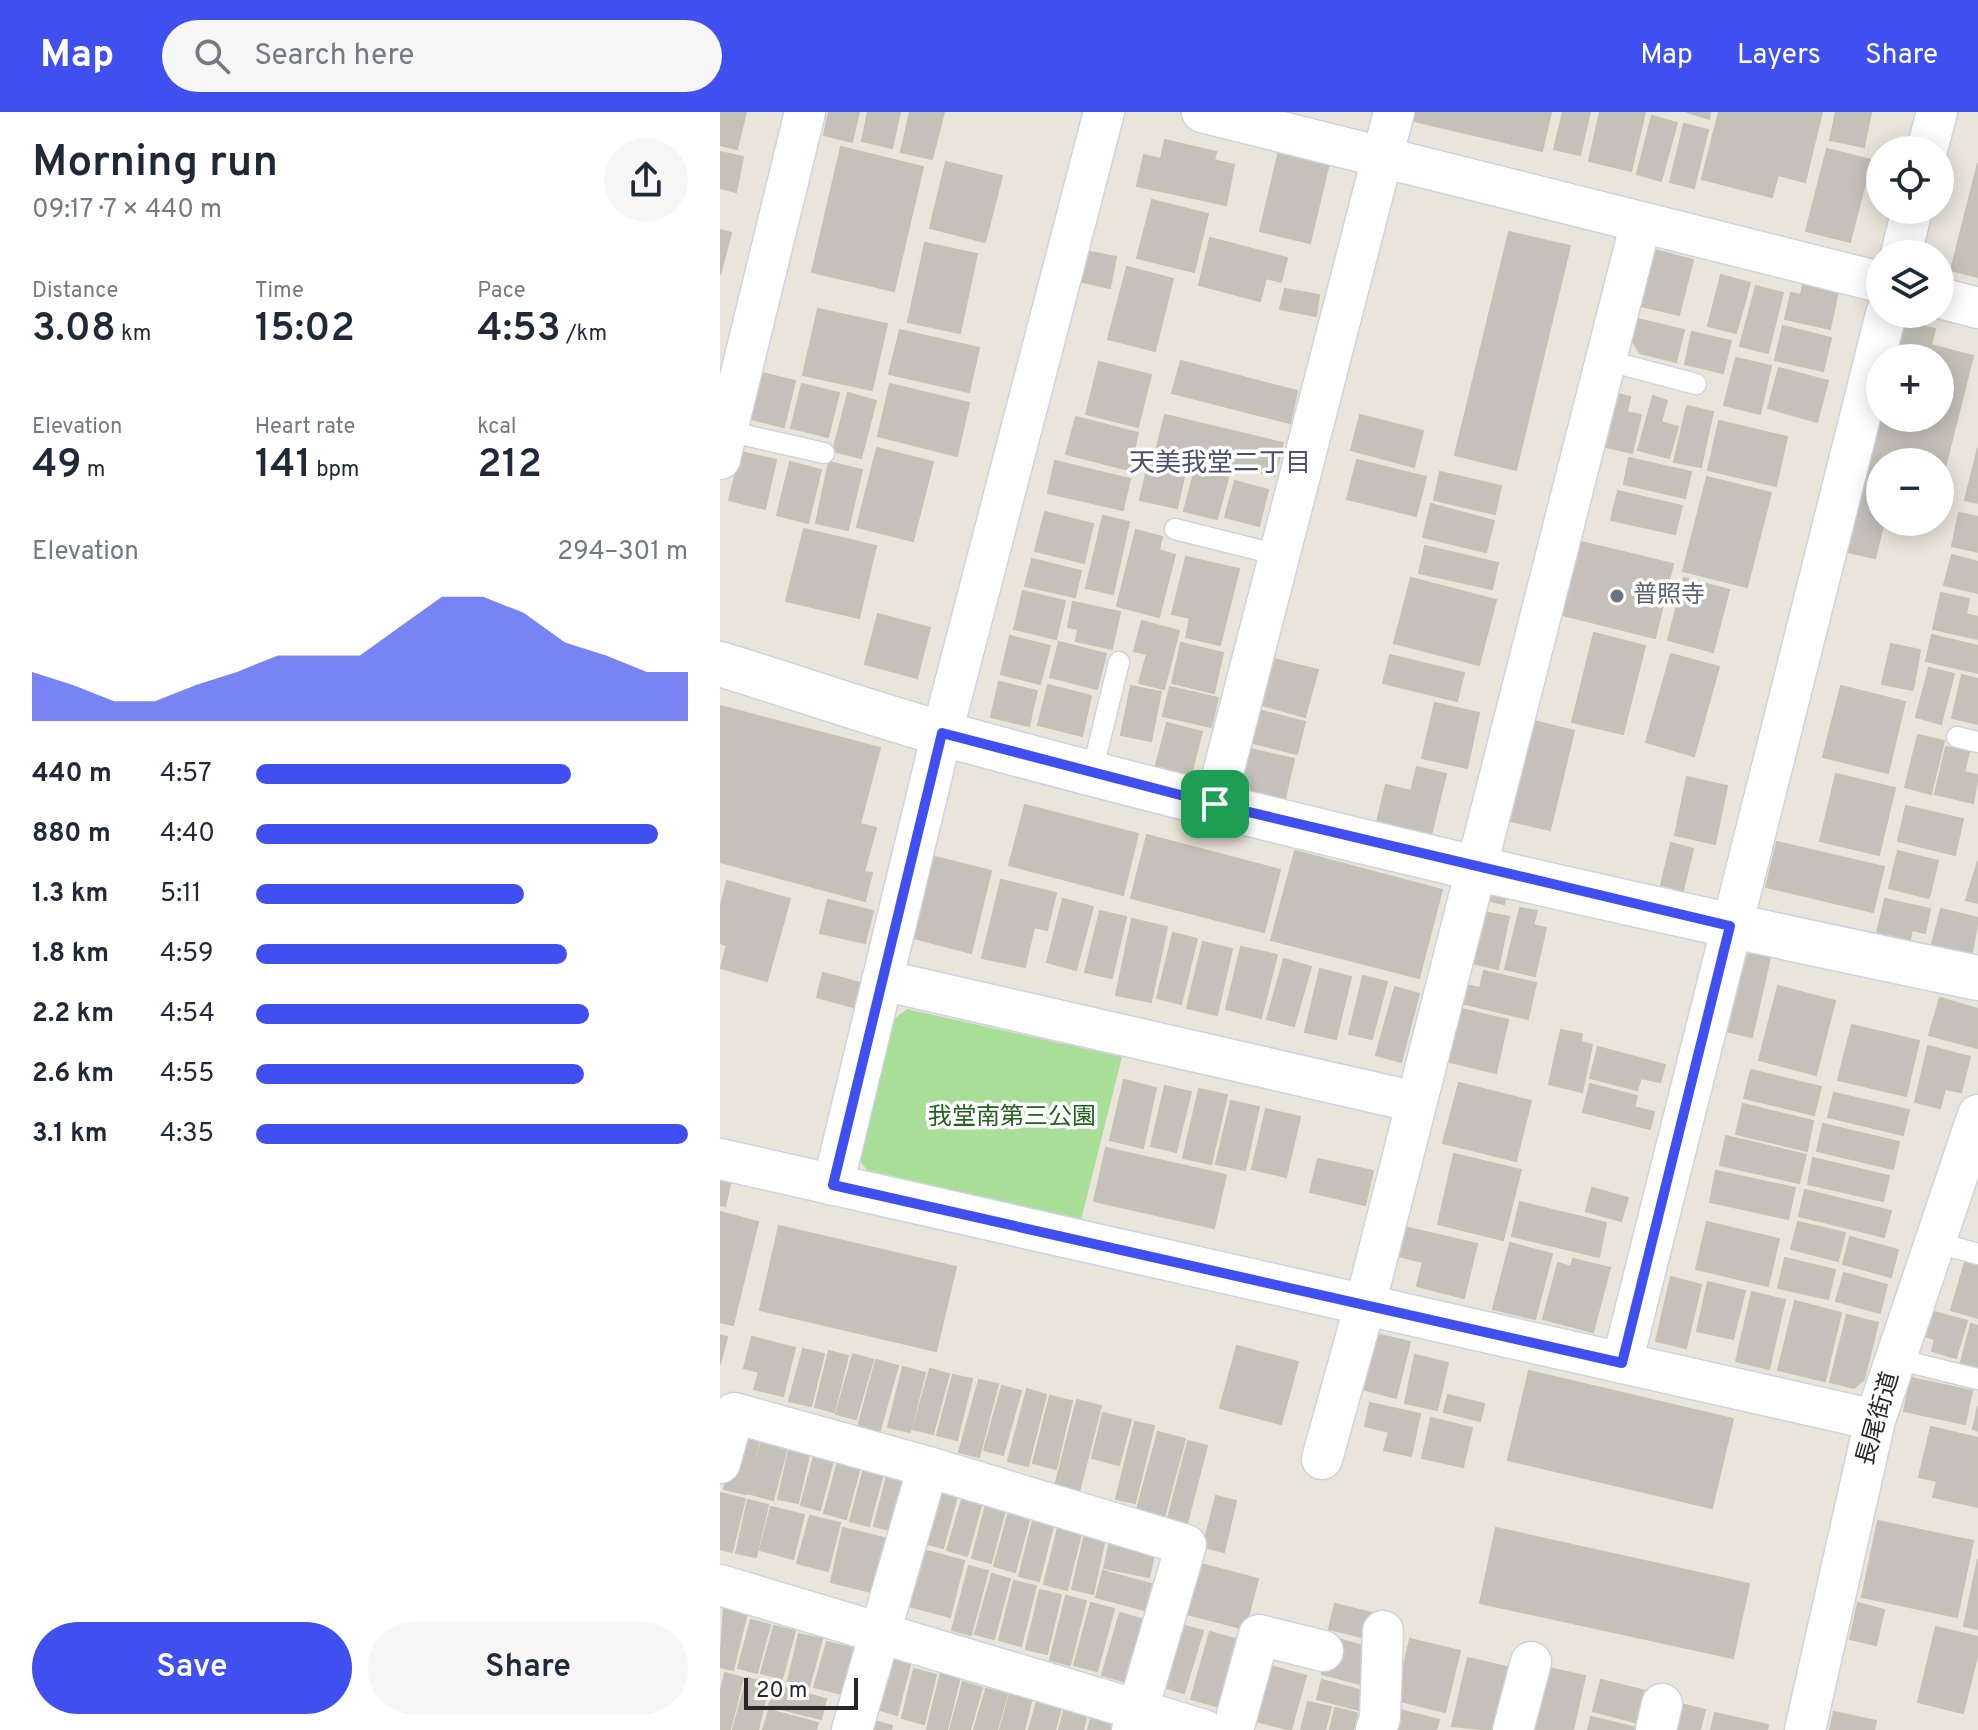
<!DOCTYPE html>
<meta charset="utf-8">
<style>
:root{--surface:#fff;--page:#f6f6f7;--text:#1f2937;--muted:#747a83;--accent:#4050f0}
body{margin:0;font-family:Overpass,"Noto Sans JP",sans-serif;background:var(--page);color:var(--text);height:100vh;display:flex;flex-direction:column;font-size:30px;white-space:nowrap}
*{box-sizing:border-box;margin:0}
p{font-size:26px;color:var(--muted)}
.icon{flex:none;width:44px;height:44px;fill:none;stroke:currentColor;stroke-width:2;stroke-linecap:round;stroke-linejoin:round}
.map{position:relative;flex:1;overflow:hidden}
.sheet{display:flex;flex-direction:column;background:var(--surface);width:720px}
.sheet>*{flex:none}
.tools{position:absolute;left:1146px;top:24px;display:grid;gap:16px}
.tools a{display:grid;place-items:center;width:88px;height:88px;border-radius:50%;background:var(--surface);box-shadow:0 4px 20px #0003;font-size:40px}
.scale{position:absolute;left:24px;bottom:20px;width:114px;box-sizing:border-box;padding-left:8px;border:4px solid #282828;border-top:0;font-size:22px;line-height:28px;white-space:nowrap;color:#282828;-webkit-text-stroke:6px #fff;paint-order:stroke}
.pin{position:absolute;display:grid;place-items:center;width:68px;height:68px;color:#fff;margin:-34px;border-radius:16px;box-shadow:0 4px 12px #0006}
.round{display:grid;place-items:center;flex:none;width:84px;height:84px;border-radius:42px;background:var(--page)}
.head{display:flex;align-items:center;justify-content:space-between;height:136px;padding:0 32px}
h1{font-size:44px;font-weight:600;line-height:60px}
.metrics{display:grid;grid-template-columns:repeat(3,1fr);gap:12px;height:136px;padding:8px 32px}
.metrics div{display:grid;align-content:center}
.metrics b{font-size:40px;font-weight:600}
.metrics small{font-size:22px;font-weight:400}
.metrics p{font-size:22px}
.chart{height:224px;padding:16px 32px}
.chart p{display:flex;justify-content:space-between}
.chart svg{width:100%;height:144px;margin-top:8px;fill:var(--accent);opacity:.7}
.action{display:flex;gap:16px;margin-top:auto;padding:16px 32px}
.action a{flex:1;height:92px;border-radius:48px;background:var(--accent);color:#fff;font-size:32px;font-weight:600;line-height:92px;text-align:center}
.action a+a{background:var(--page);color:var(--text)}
ul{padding:0 32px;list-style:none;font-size:26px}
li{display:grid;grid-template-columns:128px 96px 1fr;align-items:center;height:60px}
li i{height:20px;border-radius:10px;background:var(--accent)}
header{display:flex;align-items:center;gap:48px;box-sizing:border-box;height:112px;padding:0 40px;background:var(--accent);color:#fff}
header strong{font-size:38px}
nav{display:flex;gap:44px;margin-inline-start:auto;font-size:28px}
.search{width:560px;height:72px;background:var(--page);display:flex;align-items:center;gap:20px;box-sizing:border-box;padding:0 28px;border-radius:44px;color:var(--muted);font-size:30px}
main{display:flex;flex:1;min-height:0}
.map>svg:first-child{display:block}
.green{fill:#a9de98}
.building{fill:#c5c1ba;stroke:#c5c1b4;stroke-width:2}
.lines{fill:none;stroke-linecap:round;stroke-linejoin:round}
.lane-casing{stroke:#cfd1e0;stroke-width:23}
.street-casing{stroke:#cfd1e0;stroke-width:43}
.secondary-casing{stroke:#cfd1e0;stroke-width:47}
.lane{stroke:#fff;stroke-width:20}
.street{stroke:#fff;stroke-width:40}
.secondary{stroke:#fff;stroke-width:44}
.route-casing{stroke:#fff;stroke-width:16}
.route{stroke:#4050f0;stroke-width:10}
.worship-dot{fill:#6b7280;stroke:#fff;stroke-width:3}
.labels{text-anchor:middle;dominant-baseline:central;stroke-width:7;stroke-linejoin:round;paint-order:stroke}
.worship-label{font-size:24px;fill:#5b616d;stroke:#fff;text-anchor:start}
.park-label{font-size:24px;fill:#24601d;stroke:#fff}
.street-label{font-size:24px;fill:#282828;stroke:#fff}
.neighbourhood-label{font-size:26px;fill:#4b4e76;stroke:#fff}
</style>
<header>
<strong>Map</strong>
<div class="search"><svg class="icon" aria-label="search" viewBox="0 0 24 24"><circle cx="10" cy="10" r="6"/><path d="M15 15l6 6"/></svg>Search here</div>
<nav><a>Map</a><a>Layers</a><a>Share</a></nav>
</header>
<main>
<section class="sheet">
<div class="head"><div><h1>Morning run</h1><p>09:17 · 7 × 440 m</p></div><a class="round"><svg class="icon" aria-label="share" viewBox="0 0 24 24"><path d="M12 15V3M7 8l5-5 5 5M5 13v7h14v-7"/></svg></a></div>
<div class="metrics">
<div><p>Distance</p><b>3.08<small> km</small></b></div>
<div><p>Time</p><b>15:02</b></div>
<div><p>Pace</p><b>4:53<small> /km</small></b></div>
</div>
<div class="metrics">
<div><p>Elevation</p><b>49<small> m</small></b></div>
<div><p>Heart rate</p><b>141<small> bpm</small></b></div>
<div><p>kcal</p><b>212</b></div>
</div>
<div class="chart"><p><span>Elevation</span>294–301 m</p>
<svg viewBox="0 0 160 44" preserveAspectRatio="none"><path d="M0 44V29L10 33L20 38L30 38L40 33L50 29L60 24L70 24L80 24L90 15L100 6L110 6L120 11L130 20L140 24L150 29L160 29V44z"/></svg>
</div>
<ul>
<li><b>440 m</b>4:57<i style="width:73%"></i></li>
<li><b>880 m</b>4:40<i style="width:93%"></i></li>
<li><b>1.3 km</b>5:11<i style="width:62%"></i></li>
<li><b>1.8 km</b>4:59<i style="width:72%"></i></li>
<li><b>2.2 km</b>4:54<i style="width:77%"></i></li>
<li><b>2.6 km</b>4:55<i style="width:76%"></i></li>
<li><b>3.1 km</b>4:35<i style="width:100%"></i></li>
</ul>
<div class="action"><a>Save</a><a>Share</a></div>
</section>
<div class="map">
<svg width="1258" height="1618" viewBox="0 0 1258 1618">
<rect width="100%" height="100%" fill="#eae5da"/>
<!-- green -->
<path class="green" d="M187,897L402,945L361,1108L147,1058L135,1043L169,911Z"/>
<!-- building -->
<path class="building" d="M0,0H26L17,37L0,33Z
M109,0H139L132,30L104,23Z
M148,0H180L172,36L142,29Z
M190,0H224L212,47L181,40Z
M691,0H831L822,39L690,8Z
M843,0H870L860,43L834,37Z
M880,0H925L911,59L869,49Z
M967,0H990L989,7Z
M999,0H1102L1085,70L1058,63L1052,85L982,67Z
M1116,0H1151L1144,35L1110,28Z
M932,4L957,11L941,69L917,62Z
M964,12L988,18L974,76L950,70Z
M445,28L496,40L494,48L514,53L506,93L417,74L424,43L441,47Z
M121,35L203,55L174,179L92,160Z
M1107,37L1151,48L1130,130L1086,119Z
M559,39L609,51L590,131L540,119Z
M0,40L23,45L16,80L0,76Z
M226,50L282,64L265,130L210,116Z
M1258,51V165L1231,158Z
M432,88L488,102L474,160L417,146Z
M0,118L11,121L0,163Z
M789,120L850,134L796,358L735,343Z
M490,126L567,146L561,170L546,166L540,189L479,173Z
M205,131L257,142L240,221L188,210Z
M931,137L973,148L959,203L917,193Z
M365,139L396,145L390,176L358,169Z
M407,155L453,167L435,239L388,227Z
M1001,163L1030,171L1016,221L988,214Z
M1083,172L1118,179L1110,217L1065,207L1071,181L1081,183Z
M1036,174L1063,181L1048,241L1020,234Z
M565,177L599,183L596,204L560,197Z
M98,197L167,212L152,278L83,263Z
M917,207L964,218L956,250L920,241L912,228Z
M1185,210L1215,217L1211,233L1253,244L1220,375V350H1160V410H1164L1155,446L1128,440L1161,306H1220V246H1176Z
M1063,214L1111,226L1103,259L1055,248Z
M180,218L259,236L249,280L169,262Z
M972,220L1011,229L1003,261L965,252Z
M1016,246L1051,254L1040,302L1004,293Z
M461,249L577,279L570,311L452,281Z
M379,250L431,263L418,315L366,302Z
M1059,256L1108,269L1097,310L1048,296Z
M42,261L75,269L64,315L31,307Z
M82,272L119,281L108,325L71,316Z
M170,272L249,291L237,344L158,324Z
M890,280L910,285L907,300L921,303L912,341L878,333Z
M128,281L156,289L141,346L113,339Z
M933,284L947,289L941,310L958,315L949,346L918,338Z
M967,294L993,300L981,355L954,350Z
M445,303L563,331L555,364L437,335Z
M640,303L703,319L694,355L631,338Z
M356,305L418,321L409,358L346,342Z
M999,309L1067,325L1056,374L988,358Z
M157,336L213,350L193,429L137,415Z
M1258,336V391L1245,388Z
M21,340L56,348L45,397L9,388Z
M430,344L467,352L457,396L420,388Z
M909,346L971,360L965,386L904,372Z
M637,348L706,365L696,404L627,387Z
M335,349L410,367L403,398L328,381Z
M70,350L101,358L88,411L57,403Z
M109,350L142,358L128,418L96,411Z
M475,357L508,366L497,407L464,399Z
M720,360L781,374L775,402L714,388Z
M987,365L1051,381L1027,475L963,459Z
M515,369L548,378L539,414L505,405Z
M898,379L962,394L955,422L891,408Z
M711,392L774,409L766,440L703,425Z
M325,400L373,412L364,451L315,439Z
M1239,401L1258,405V440L1232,434Z
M383,404L409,410L393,482L366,476Z
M1186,410H1211L1210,416Z
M84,417L156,434L139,506L66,489Z
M416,418L442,425L439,438L455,443L439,505L397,494Z
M857,429L953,452L935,526L839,502Z
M705,434L778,451L772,477L699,461Z
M1232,443L1258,450V481L1224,473Z
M466,445L519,457L500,533L466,525L470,506L452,502Z
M312,447L361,459L355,485L305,474Z
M691,466L776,488L759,553L674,531Z
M964,466L1009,478L993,540L948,528Z
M303,479L345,489L336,527L294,517Z
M1221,481L1249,487L1246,502L1258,505V527L1213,517Z
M353,490L400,500L392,537L356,529L358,517L348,515Z
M158,502L210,516L197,566L145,552Z
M422,509L459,519L444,577L419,571L427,542L414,539Z
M874,521L925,534L903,622L852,610Z
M1212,523L1258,534V561L1206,549Z
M290,524L330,534L320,572L281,562Z
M339,530L386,542L377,577L330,565Z
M461,531L503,541L494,581L452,571Z
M1171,532L1200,538L1193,578L1162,572Z
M951,542L999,555L974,644L926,630Z
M670,543L744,561L737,589L663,571Z
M554,547L598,558L585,605L542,593Z
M1209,556L1234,562L1221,612L1196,605Z
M1242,563L1258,567V612L1232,606Z
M279,570L317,579L309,614L271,605Z
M328,573L371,584L362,624L318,613Z
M411,574L441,580L431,629L401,623Z
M1121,574L1185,590L1168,661L1103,645Z
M450,575L498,586L491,615L443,604Z
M715,591L759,601L747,656L702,646Z
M0,594L160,636L140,712L156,716L144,760L152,761L145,789L0,750Z
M538,598L585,610L577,642L530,630Z
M810,608L854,619L830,718L786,708Z
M447,611L482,620L471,662L436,653Z
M1198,623L1224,629L1211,682L1185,675Z
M1226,635L1249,640L1244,660L1258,663L1253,691L1215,682Z
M530,637L574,647L565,686L532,678L524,661Z
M697,655L726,662L710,727L656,714L666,673L691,679Z
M1116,662L1175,676L1159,743L1100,729Z
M967,665L1007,674L995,732L955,723Z
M305,693L418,722L403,783L289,753Z
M1186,694L1243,707L1235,743L1178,729Z
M427,723L560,758L544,820L411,786Z
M1057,730L1164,755L1153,800L1046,775Z
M951,731L973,737L963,778L941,773Z
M575,739L722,778L699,866L551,828Z
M1178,739L1218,749L1209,786L1169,776Z
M215,745L271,759L251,841L194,826Z
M1258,749V791L1246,788Z
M281,768L336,781L327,818L314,815L305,855L262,846Z
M7,769L70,787L47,869L1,856L7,833L0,831V797Z
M765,774L787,778L784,792L762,787Z
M343,787L373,795L356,858L327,850Z
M1165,787L1210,797L1205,821L1192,818L1188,836L1155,829Z
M108,788L153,799L145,831L100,821Z
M800,796L817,799L813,813L826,816L815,864L785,857Z
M1221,797L1258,806L1251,846L1211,836Z
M380,799L406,805L392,866L365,860Z
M759,799L789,805L778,857L748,850Z
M412,807L447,815L431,890L396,883Z
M453,821L477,827L461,892L437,886Z
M483,830L512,837L497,903L467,896Z
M521,835L557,843L541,906L506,897Z
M1031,841L1050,846L1032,925L1001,918L1017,852Z
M564,847L591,855L574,914L547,907Z
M600,857L631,865L616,927L585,920Z
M764,859L816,871L808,907L741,891L745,873L760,876Z
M103,861L140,871L133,895L97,885Z
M643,864L667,870L652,927L629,922Z
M1058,874L1115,889L1096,963L1039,948Z
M675,875L699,882L681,950L656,943Z
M1220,886L1258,897L1257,936L1209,923Z
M737,896L788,908L776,961L726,949Z
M1132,913L1199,929L1186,984L1118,968Z
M841,918L862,922L861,930L872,933L862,980L829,972Z
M1208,934L1250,945L1241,980L1225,977L1220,996L1195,990Z
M878,935L945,953L940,970L921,966L917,978L870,966Z
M1031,958L1101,975L1094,1003L1024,986Z
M404,968L436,976L423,1036L390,1028Z
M739,971L811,989L796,1049L723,1031Z
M870,972L917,984L914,995L934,1000L930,1017L863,1000Z
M445,974L471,980L456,1040L431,1034Z
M479,977L507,983L491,1052L463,1046Z
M1114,981L1189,998L1183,1023L1108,1005Z
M511,989L539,995L525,1058L496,1052Z
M1023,992L1093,1009L1087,1039L1016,1022Z
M546,997L580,1005L566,1065L532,1057Z
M1103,1012L1179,1030L1173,1057L1097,1039Z
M1006,1024L1086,1043L1079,1071L1000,1053Z
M386,1036L506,1063L494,1116L374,1089Z
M734,1042L801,1058L783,1128L718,1112Z
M1093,1046L1169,1064L1163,1089L1088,1072Z
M598,1047L653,1059L645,1093L590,1080Z
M996,1059L1075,1076L1068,1107L990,1090Z
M0,1061L12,1064L5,1094L0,1093Z
M872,1076L908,1086L901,1109L866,1099Z
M1085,1078L1171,1099L1164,1125L1079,1104Z
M800,1090L886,1111L879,1145L792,1124Z
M0,1100L38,1110L13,1213L0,1210Z
M987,1110L1059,1127L1048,1174L976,1157Z
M1078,1110L1125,1121L1118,1149L1071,1137Z
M59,1114L236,1155L216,1239L40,1198Z
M684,1115L757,1132L744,1186L697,1174L703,1150L678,1144Z
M1130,1125L1178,1138L1171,1165L1123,1152Z
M790,1131L832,1142L815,1207L773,1197Z
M1065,1146L1115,1158L1108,1187L1058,1176Z
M853,1147L890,1156L873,1220L823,1207L838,1151L851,1155Z
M1246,1147L1258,1150V1206L1231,1198Z
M1124,1161L1167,1173L1160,1201L1116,1189Z
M951,1165L981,1173L966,1236L936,1229Z
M988,1170L1025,1179L1013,1227L977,1219Z
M1032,1180L1065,1188L1049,1257L1016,1249Z
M1075,1189L1121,1201L1105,1269L1058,1258Z
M1203,1197L1247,1209L1236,1246L1212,1239L1215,1227L1196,1222Z
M1127,1203L1158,1211L1144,1267L1134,1276L1110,1270Z
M1251,1212L1258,1214V1255L1241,1250Z
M652,1221L690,1230L676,1286L639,1276Z
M0,1223L7,1225L0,1252Z
M32,1225L75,1236L63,1284L34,1277L39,1260L24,1256Z
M517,1234L578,1250L561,1312L500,1296Z
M83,1237L104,1242L91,1294L69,1289Z
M109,1239L128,1244L114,1300L95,1295Z
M133,1242L153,1248L136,1307L116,1302Z
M695,1243L728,1251L717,1298L685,1291Z
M156,1248L178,1254L158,1325L137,1319Z
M183,1255L205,1261L190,1320L168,1315Z
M210,1257L229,1262L213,1322L193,1317Z
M809,1259L1013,1307L992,1396L788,1348Z
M233,1263L252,1267L237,1328L217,1323Z
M1191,1266L1252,1279L1245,1312L1184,1299Z
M259,1268L278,1272L259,1345L239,1340Z
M282,1274L301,1279L283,1343L264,1338Z
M307,1277L326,1283L308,1354L288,1349Z
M728,1283L764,1292L760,1309L724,1300Z
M330,1284L352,1289L336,1357L313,1351Z
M357,1288L381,1294L359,1380L335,1374Z
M650,1291L700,1302L691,1344L664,1338L669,1320L645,1314Z
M1258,1294V1319L1253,1317Z
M383,1301L411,1308L399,1353L372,1346Z
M711,1306L752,1316L743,1355L702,1346Z
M415,1310L434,1314L415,1391L396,1387Z
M18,1315L41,1320L26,1382L4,1377Z
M1211,1315L1258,1326V1395L1213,1385L1217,1369L1199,1365Z
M438,1320L465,1327L444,1405L417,1397Z
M44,1321L69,1328L53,1388L27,1381Z
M468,1329L487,1334L466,1415L447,1410Z
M70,1334L90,1339L78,1391L58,1387Z
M95,1340L114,1345L100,1398L81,1393Z
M120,1342L142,1348L126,1407L104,1401Z
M146,1349L165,1354L149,1414L130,1409Z
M169,1356L191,1362L176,1420L154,1414Z
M219,1376L238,1381L223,1436L204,1431Z
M0,1381L25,1387L12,1440L0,1437Z
M244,1381L263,1387L247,1444L227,1438Z
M496,1384L516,1389L504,1440L483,1435Z
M28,1388L48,1393L36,1445L16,1441Z
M267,1389L286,1394L271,1451L252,1446Z
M51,1395L84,1403L73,1447L40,1438Z
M290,1396L311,1401L295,1460L274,1454Z
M90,1404L120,1411L108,1459L77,1451Z
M314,1405L334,1410L319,1469L299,1464Z
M1158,1409L1253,1429L1237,1505L1142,1485Z
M339,1412L362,1418L347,1478L324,1472Z
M123,1416L168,1427L155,1481L111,1470Z
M776,1416L1029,1472L1013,1546L760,1491Z
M366,1418L386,1422L373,1482L352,1477Z
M390,1429L435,1439L429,1465L384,1456Z
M200,1437L244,1449L230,1505L185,1493Z
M1258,1447V1517L1244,1514Z
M477,1451L538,1467L525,1517L463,1501Z
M249,1454L268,1459L251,1523L232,1518Z
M383,1459L431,1472L424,1498L376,1485Z
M272,1462L290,1467L274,1527L255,1522Z
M294,1469L316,1474L301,1534L279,1528Z
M320,1478L341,1483L327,1542L306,1537Z
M346,1484L366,1489L350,1553L330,1548Z
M371,1491L394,1497L377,1559L354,1553Z
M1138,1491L1164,1498L1156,1533L1130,1527Z
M615,1492L660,1503L654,1528L609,1517Z
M4,1495L27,1501L13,1558L0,1555Z
M400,1501L424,1508L406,1570L382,1563Z
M31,1508L50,1513L37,1561L18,1556Z
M458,1512L483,1519L464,1581L440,1574Z
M54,1514L75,1519L62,1567L41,1561Z
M1216,1515L1258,1525V1540L1243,1601L1198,1590Z
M490,1520L522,1529L503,1596L471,1587Z
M79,1522L102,1527L89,1575L68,1569Z
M611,1525L654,1537L644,1573L602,1562Z
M690,1527L740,1539L725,1600L676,1588Z
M107,1530L135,1537L122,1582L94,1575Z
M170,1538L192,1545L177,1603L154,1596Z
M748,1546L787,1555L771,1618L732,1614Z
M540,1551L586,1564L571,1618L524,1606Z
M223,1552L242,1557L227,1618H212L207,1617Z
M824,1555L865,1564L853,1618H810Z
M194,1557L216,1563L204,1612L182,1606Z
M5,1561L23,1566L10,1618H0V1582Z
M27,1566L49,1571L38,1618H13Z
M602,1568L643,1579L639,1598L597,1587Z
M881,1568L930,1580L922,1612L873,1599Z
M243,1570L262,1576L250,1618H230Z
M55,1573L106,1587L101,1607L49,1594Z
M266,1577L287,1582L277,1618H254Z
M290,1581L312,1586L304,1618H280Z
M318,1586L342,1592L335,1618H309Z
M588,1590L611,1595L605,1618H581Z
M957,1591L985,1598L980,1618H951Z
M345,1596L367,1602L363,1618H339Z
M615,1596L637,1601L633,1618H610Z
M49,1598L98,1611L96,1618H43Z
M680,1598L719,1608L716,1618H675Z
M1114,1600L1156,1609L1154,1618H1110Z
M995,1601L1048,1613L1047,1618H991Z
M372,1603L396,1610L394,1618H368Z
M871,1605L921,1617V1618H868Z
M151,1608L172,1614L171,1618H148Z"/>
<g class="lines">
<defs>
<path id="lane" d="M885,248L976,272
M7,319L104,341
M455,417L559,443
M1237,625L1258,630
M372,660L399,550
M1215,1130L1258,1142
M1176,1247L1258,1267"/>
<path id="street" d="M482,0L1160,170
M1207,38L1217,0
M1181,142L1192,98
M1220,186L1258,196
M0,347L85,0
M495,692L674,0
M162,868L696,990
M0,1047L1155,1308
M113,1073L222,621L384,0
M902,1251L1166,202
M602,1347L645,1193L921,110
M0,1351L14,1301L208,1355L466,1433L412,1618
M0,1473L484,1618
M132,1618L208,1355
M513,1618L539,1523L603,1539
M656,1618L660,1606L663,1519
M793,1618L811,1550
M936,1618L942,1592
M1085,1618L1155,1308L1258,1003"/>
<path id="secondary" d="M0,552C75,575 149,601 224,622C565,716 912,794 1258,866"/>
</defs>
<!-- lane casing -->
<use href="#lane" class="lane-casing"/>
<!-- street casing -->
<use href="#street" class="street-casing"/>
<!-- secondary casing -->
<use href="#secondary" class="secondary-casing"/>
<!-- lane -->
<use href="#lane" class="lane"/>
<!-- street -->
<use href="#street" class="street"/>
<!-- secondary -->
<use href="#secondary" class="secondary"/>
</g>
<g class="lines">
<defs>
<path id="route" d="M222,621L495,692L1010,814L902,1251L113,1073Z"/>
</defs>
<!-- route casing -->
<use href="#route" class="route-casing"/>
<!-- route -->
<use href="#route" class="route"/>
</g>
<!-- markers -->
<circle class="worship-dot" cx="897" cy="484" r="8"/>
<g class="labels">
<!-- worship labels -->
<g class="worship-label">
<text x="913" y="484">普照寺</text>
</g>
<!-- park labels -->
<g class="park-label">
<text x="292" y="1006">我堂南第三公園</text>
</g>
<!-- street labels -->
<g class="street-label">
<text transform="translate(1159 1307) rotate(-74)">長尾街道</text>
</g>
<!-- neighbourhood labels -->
<g class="neighbourhood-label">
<text x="500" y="352">天美我堂二丁目</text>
</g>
</g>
</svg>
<div class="tools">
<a><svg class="icon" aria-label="locate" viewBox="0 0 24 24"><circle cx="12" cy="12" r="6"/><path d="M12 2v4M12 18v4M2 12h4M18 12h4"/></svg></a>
<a><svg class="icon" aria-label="layers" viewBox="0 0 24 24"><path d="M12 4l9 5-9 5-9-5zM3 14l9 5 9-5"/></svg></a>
<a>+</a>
<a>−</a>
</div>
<div class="scale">20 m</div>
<div class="pin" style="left:495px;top:692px;background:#1e9e55"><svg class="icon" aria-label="arrive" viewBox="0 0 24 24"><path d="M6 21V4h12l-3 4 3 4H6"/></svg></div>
</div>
</main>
